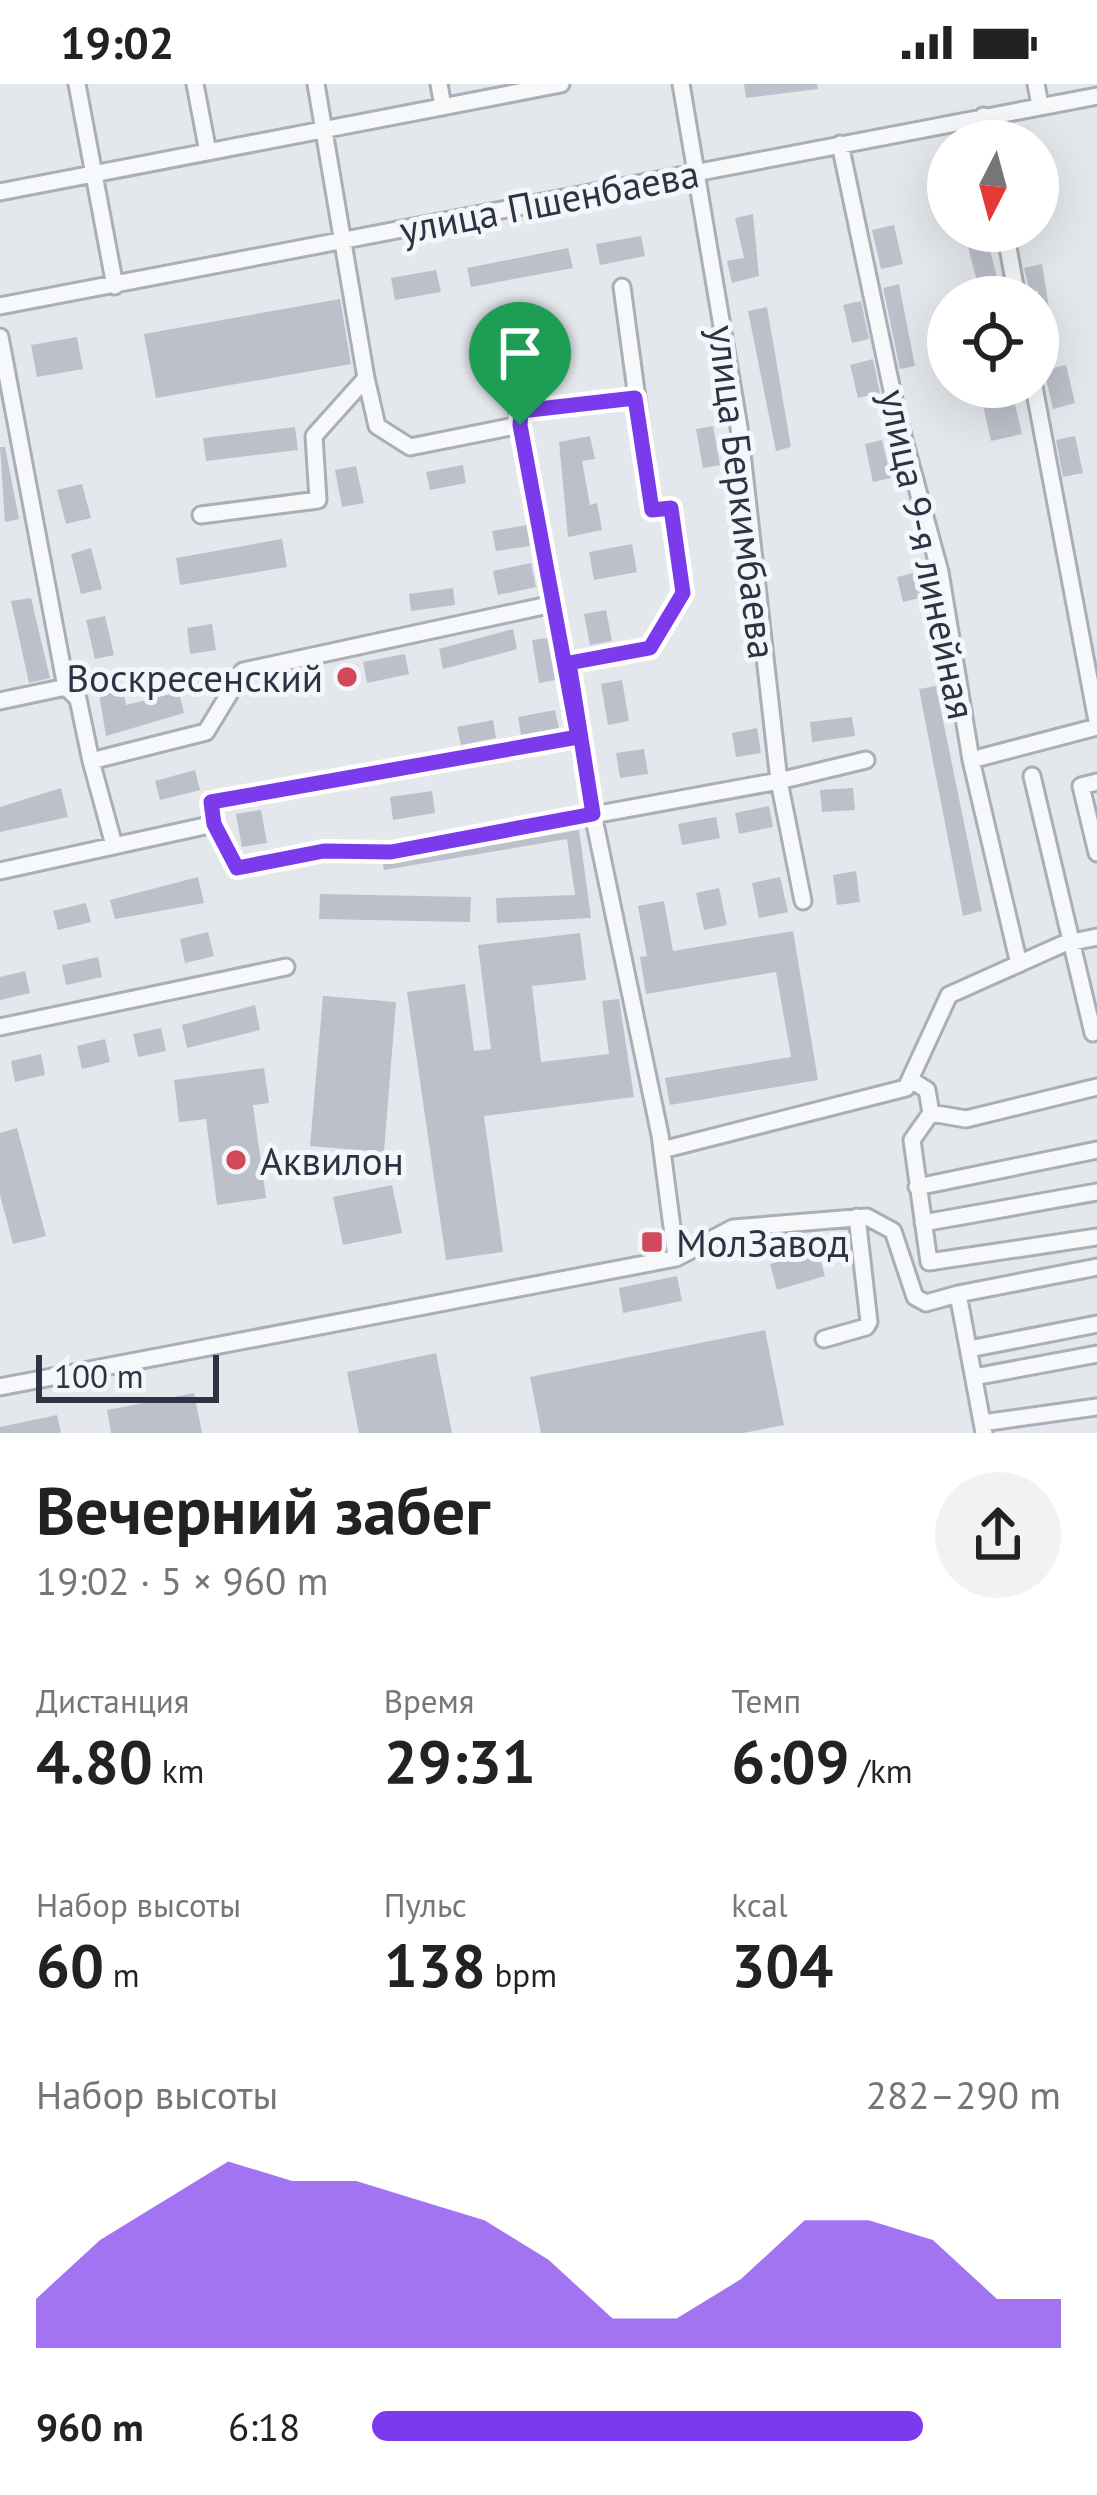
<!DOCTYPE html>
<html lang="ru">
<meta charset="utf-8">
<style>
:root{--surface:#fff;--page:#f2f2f2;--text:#222;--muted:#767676;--accent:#7c3aed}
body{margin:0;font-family:"PT Sans",sans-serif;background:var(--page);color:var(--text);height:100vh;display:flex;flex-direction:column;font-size:45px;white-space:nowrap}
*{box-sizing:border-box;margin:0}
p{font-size:39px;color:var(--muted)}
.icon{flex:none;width:66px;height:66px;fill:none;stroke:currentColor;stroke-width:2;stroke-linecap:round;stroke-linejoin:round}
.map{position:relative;height:1349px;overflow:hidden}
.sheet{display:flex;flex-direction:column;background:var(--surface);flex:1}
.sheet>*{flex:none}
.needle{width:78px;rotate:186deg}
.fabs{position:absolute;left:927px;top:36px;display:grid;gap:24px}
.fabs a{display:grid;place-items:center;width:132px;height:132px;border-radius:50%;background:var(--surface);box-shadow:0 12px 48px #0002;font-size:60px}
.scale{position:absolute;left:36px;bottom:30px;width:183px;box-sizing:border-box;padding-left:12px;border:6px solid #2b3445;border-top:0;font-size:33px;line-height:42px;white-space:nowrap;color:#2b3445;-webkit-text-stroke:9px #f4f6f9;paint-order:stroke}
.pin{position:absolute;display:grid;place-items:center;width:102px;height:102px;color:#fff;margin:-123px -51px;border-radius:50% 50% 50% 0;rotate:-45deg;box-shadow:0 0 12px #0007}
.pin .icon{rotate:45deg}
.round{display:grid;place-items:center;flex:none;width:126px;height:126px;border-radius:63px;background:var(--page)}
.headline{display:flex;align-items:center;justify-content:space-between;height:204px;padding:0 36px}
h1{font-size:66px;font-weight:600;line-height:90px}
.stats{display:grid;grid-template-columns:repeat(3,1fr);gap:18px;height:204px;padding:12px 36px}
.stats div{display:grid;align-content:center}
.stats b{font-size:60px;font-weight:600}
.stats small{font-size:33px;font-weight:400}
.stats p{font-size:33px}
.chart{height:336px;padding:24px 36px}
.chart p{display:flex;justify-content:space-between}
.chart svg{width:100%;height:216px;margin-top:12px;fill:var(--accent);opacity:.7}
ul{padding:0 36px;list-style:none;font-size:39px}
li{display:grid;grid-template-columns:192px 144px 1fr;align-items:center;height:90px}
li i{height:30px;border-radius:15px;background:var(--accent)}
.status{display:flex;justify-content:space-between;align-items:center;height:84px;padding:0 60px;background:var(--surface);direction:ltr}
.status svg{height:33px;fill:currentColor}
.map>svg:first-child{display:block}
.building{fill:#bbc0ca}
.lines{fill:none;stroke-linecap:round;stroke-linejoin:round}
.minor-casing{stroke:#a9aeb7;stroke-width:21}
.minor{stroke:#f7f8fa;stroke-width:15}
.route-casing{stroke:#fff;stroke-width:24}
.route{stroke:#7c3aed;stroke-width:15}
.poi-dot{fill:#d1495b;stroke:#f4f6f9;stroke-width:4.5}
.labels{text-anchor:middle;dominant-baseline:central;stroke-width:10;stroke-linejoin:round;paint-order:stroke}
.street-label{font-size:39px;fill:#2b3445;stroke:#f4f6f9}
.poi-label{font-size:39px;fill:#2b3445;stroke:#f4f6f9;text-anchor:start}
</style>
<div class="status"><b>19:02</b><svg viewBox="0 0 49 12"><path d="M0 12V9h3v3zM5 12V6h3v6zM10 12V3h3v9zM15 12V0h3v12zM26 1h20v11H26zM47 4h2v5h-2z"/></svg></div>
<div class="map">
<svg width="1097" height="1349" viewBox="0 0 1097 1349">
<rect width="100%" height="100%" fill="#e4e7ec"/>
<!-- building -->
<path class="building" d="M744,0H817L818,5L746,14Z
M753,130L759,192L732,199L727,177L744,174L735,134Z
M894,141L903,180L881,185L872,146Z
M964,147H985L1002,213H981Z
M641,152L645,172L600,181L596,160Z
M568,164L573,184L471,203L467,184Z
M1042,180L1054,255L1038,258V207L1030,209L1024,184Z
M436,186L441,208L395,216L391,194Z
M899,200L915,282L900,285L883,204Z
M340,215L351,280L156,314L144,250Z
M861,217L869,255L852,259L843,221Z
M767,223L791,363L776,367L748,227Z
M77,253L83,285L37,293L31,261Z
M873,275L880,309L858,314L850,281Z
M1066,281L1075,319L1053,325L1044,286Z
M979,303H1011L1022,350L991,357Z
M713,342L720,381L703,384L696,345Z
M295,343L298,366L206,377L203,354Z
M590,352L595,375L582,377L590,421L597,419L602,446L568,453L559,358Z
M1075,352L1083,389L1063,393L1056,356Z
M882,356L891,394L873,398L865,360Z
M0,363H5L19,435L5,438Z
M463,381L466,399L430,406L426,388Z
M356,382L364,419L342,423L335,386Z
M82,400L91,434L66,440L57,406Z
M527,441L530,462L496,467L492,447Z
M282,455L287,483L180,501L176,474Z
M632,460L637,488L594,496L589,468Z
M91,464L102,505L81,510L71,470Z
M531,479L536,503L498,511L493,487Z
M922,487L928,512L903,518L897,493Z
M453,504L455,521L411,527L409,510Z
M31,514L50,594L29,599L11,517Z
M606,526L612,557L590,561L584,530Z
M105,532L114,571L95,575L86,536Z
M212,540L216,566L190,570L187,544Z
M513,545L517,565L443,585L439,565Z
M548,554L556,596L539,599L532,556Z
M405,570L409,590L367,599L363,578Z
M622,596L629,637L608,641L601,600Z
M122,600L126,621L179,608L184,629L106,652L98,604Z
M936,602L982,827L963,832L919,605Z
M555,626L559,644L521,651L518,633Z
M852,633L855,652L812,658L810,638Z
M493,636L496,654L461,661L457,643Z
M757,644L761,669L736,673L732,649Z
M644,665L648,690L620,694L616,669Z
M195,686L200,706L160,716L155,697Z
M61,704L68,733L0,748V723Z
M853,704L855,726L822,728L820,706Z
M432,707L435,729L393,736L390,713Z
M769,722L773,743L739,750L735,729Z
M261,726L267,759L242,763L236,730Z
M716,733L720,754L682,761L678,740Z
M579,746L591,834L497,839L496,814L575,811L567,755L384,786L383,780Z
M856,787L860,818L837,821L833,791Z
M198,793L204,819L115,835L110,816Z
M780,793L788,828L759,834L752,799Z
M719,804L727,841L704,846L696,809Z
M320,810L471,813L470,838L319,835Z
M664,817L673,867L793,847L818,996L670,1021L665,994L791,973L776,888L646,910L640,873L647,872L638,822Z
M86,819L91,838L58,846L53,827Z
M208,848L214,872L185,879L180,855Z
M580,849L586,896L532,902L541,978L609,970L602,917L619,915L634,1013L484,1032L503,1168L446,1176L407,908L465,900L474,967L491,965L478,861Z
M98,873L102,893L66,901L62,881Z
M25,887L30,909L0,916V893Z
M323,912L396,918L384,1068L310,1062Z
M255,921L260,946L187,964L182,941Z
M161,944L166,967L138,973L133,950Z
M105,955L110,978L82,985L77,962Z
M41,970L45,991L15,998L11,977Z
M264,984L269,1019L253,1021L266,1114L217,1121L206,1035L179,1038L174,996Z
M17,1044L46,1152L13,1160L0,1111V1049Z
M392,1101L402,1149L343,1161L333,1113Z
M818,1167L825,1192L777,1206L770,1180Z
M677,1192L682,1217L623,1229L619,1204Z
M765,1246L784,1341L743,1349H541L530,1293Z
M436,1269L452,1349H359L347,1288Z
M194,1309L202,1349H111L107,1326Z
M57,1331L61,1349H0V1343Z"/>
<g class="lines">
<defs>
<path id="minor" d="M77,0L115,202
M195,0L208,68
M439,0L443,23
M681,0L739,343L779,697L803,817
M1036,0L1040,21
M983,32L988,57
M840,60L897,330L940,488L971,676L1019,880
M0,108L561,0
M1005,147L1017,213
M0,222L1097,12
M501,239L593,730L660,1051L676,1174
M0,253L66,603
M366,294L377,342L410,363L520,341
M1034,303L1097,637
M521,327L635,314
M201,431L318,416L314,352L366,294L316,0
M569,579L650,564L684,509L671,425L652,426L622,203
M66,603L78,615L91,677L206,648L243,587L553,520
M0,617L66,603
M971,676L1097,643
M91,677L114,761
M1032,692L1093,949
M1097,698L1081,702L1097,769
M214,740L237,785L324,767L391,768L779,697L866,676
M0,787L214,740L211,718L578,653
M0,943L286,883
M910,995L927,1006L931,1029L912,1056L929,1178L1097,1153
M931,1029L966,1035L1097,1003
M662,1066L906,1004L949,911L1063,860L1097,853
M917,1103L1097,1066
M923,1139L1097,1108
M824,1255L866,1243L869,1238L857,1133
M969,1265L1097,1240
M974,1293L1097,1270
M0,1303L676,1174L733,1144L867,1133L893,1147L915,1213L926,1219L958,1210
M982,1339L1097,1323
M984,1349L958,1210L1097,1183"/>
</defs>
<!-- minor casing -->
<use href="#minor" class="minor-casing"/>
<!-- minor -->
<use href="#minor" class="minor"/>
</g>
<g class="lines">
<defs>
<path id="route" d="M520,341L578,653L211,718L214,740L237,784L324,767L391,768L593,730L569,579L650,564L683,509L671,424L652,426L635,314L521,327L520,341"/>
</defs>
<!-- route casing -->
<use href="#route" class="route-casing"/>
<!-- route -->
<use href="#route" class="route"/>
</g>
<!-- markers -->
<g class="poi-dot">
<circle cx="347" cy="593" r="12"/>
<circle cx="236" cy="1076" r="12"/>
<rect x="640" y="1146" width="24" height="24" rx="6"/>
</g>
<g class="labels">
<!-- street labels -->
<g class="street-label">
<text transform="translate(549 117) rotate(-11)">улица Пшенбаева</text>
<text transform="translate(743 408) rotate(83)">улица Беркимбаева</text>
<text transform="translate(928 470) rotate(78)">улица 9-я линейная</text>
</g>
<!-- poi labels -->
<g class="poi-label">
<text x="323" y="593" text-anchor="end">Воскресенский</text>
<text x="260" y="1076">Аквилон</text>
<text x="676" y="1158">МолЗавод</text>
</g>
</g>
</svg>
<div class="fabs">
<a><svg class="needle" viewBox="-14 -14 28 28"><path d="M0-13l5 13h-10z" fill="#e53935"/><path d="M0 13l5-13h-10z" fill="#767676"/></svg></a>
<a><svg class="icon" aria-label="locate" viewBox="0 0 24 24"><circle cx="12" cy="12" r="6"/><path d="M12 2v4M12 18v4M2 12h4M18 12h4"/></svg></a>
</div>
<div class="scale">100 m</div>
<div class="pin" style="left:520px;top:341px;background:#1e9e55"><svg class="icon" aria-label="arrive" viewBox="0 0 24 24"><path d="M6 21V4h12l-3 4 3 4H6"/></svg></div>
</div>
<section class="sheet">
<div class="headline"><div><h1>Вечерний забег</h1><p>19:02 · 5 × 960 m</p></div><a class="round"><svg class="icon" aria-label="share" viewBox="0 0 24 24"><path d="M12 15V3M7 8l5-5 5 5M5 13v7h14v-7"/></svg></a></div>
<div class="stats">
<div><p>Дистанция</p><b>4.80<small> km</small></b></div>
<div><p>Время</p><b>29:31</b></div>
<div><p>Темп</p><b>6:09<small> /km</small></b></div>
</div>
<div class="stats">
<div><p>Набор высоты</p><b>60<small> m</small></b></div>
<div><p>Пульс</p><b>138<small> bpm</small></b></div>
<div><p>kcal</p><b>304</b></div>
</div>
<div class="chart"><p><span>Набор высоты</span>282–290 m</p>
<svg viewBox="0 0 160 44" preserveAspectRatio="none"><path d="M0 44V34L10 22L20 14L30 6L40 10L50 10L60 14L70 18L80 26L90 38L100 38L110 30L120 18L130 18L140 22L150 34L160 34V44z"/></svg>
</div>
<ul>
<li><b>960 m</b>6:18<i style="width:80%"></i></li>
</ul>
</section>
